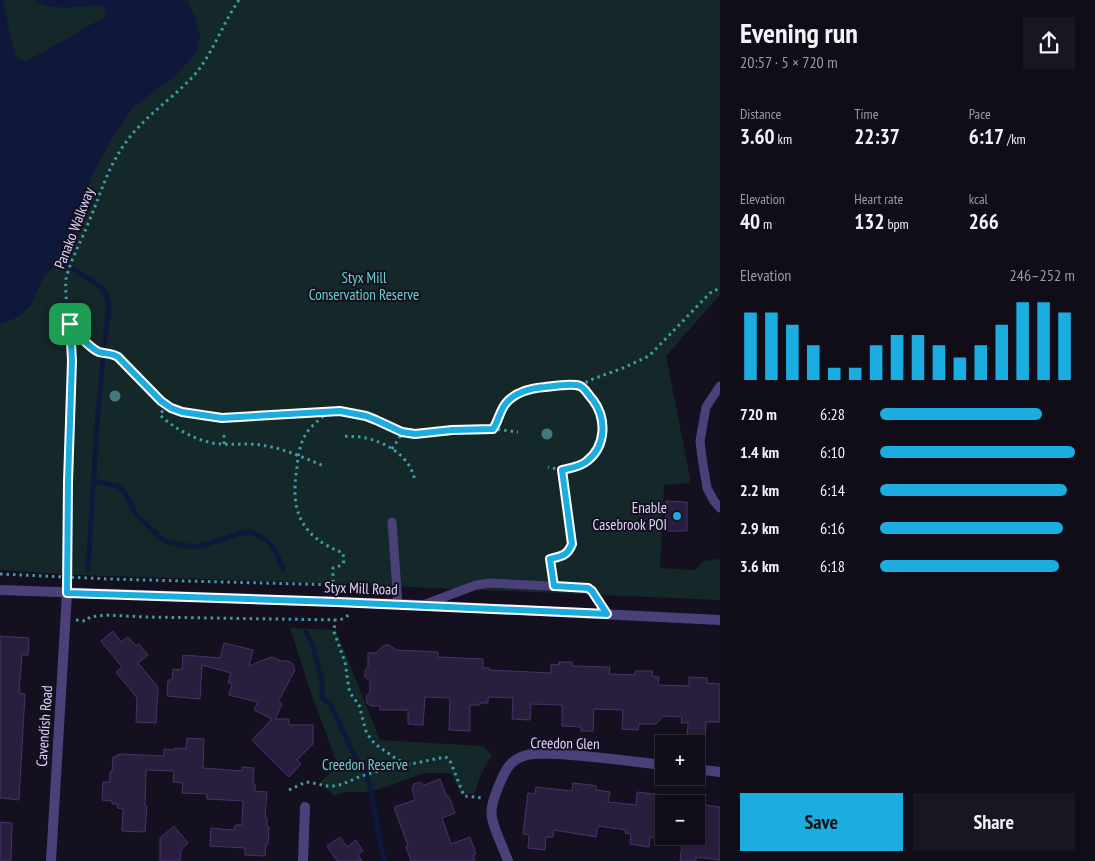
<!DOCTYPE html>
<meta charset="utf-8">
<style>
:root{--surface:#100c18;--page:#191521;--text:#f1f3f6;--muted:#9c9ba2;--line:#302c37;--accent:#1baddf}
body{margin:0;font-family:"PT Sans Narrow",sans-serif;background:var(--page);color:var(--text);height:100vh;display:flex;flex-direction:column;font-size:19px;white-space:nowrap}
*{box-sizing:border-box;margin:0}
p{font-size:16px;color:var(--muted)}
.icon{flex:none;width:28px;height:28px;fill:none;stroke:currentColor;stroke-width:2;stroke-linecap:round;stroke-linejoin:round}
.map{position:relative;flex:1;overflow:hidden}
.details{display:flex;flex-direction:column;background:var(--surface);width:375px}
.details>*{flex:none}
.controls{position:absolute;left:655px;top:735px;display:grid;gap:10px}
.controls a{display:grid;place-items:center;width:50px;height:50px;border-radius:0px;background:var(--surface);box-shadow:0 2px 8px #0003,0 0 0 1px var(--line);font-size:25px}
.pin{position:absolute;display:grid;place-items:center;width:42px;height:42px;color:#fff;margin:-21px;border-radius:10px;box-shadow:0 2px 8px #0006}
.round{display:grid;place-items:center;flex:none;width:52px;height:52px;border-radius:0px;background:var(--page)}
.head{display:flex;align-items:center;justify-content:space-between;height:85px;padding:0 20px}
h1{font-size:28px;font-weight:700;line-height:38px}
.metrics{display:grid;grid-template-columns:repeat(3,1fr);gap:8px;height:85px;padding:5px 20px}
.metrics div{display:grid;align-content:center}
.metrics b{font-size:21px;font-weight:700}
.metrics small{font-size:14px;font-weight:400}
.metrics p{font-size:14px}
.chart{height:140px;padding:10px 20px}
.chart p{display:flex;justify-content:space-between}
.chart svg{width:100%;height:90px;margin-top:5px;stroke:var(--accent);stroke-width:6}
.button{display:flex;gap:10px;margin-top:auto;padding:10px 20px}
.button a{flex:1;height:58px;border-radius:0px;background:var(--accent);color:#111;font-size:20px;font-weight:700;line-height:58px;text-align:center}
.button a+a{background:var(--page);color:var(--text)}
ul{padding:0 20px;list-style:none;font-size:16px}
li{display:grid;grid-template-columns:80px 60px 1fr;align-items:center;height:38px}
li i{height:12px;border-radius:6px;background:var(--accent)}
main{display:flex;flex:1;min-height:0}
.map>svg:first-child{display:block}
.green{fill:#142729}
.water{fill:#0f183a}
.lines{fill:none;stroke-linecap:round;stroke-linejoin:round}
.stream{stroke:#0f183a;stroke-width:5}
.building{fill:#2a1e3f;stroke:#463368}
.path{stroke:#3d9ca5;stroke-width:3;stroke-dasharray:2.5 4;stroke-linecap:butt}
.service{stroke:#4b407a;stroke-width:9}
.minor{stroke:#4b407a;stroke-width:10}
.tertiary{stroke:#4b407a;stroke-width:10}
.tree{fill:#437a7c}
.route-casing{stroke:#fff;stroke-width:10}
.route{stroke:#1baddf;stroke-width:6}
.poi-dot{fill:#1baddf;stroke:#151020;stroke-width:2}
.labels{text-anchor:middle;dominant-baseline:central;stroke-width:4;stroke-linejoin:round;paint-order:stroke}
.street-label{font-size:15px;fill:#ded4fa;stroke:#151020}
.park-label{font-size:15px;fill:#69d1c7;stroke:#151020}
.poi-label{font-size:15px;fill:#ded4fa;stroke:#151020;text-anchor:end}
</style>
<main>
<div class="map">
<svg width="720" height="861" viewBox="0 0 720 861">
<rect width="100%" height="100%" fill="#151020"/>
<!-- green -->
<path class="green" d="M0,0H720V295L666,356L691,483L664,485L660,568L695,570L703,561L720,559V600L291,582L76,575L0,570Z
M290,628L336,630L380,740L483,746L492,755L481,774L475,793L461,795L453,776L449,773H424L380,789L364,792H344L333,796L329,790L320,782L332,772L337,763L311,693Z"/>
<!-- water -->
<path class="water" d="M0,0H3L15,55L25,62L68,38L106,16L103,5C87,6 45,12 35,0H187L195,16L200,35L196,53L175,76L133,107L112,139L91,177L83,203L65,251L59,261L43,278L31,305L18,317L0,324Z"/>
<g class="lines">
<!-- stream -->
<path class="stream" d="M59,261L66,265
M73,269L91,280L104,290L107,297L109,307L104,347L97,424L88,569
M94,481L117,486L123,490L136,514L163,540L171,543L193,547L207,544L241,533L251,532L266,540L272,546L278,557L283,569
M306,632L313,646L322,680V697L331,705L352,751L356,759L363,768L370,786L382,852L385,861"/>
</g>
<!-- building -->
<path class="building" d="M666,501L687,502V531H666Z
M113,631L121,642L128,637L136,646L139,644L148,655L138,663L158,687L156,723L136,722L137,698L116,672L122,667L101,641Z
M0,636L29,638L28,655H22L19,693L25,694L19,800L0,798Z
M224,643L253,650L249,666L271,657L282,661H287L292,663L295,670L278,702L282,704L275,719H289V725H313V744L297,760L301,764L289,777L252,740L272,719L254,710L258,702L229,695L232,683H228L231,673L202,665L200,699L167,696L168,680H172L173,669L182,670L183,655L220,658Z
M384,645H389L396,650L438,652V657L483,659V668H489V670L551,673V664L559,665V662H572V666L610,667L609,674L635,675V671H653L652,676L659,677L658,685L689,686V677L707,678V683L720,684V722H706L705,740L687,739L688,723H681L682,717L663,716L656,724H639L638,730L622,729L623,710L594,709L593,731H581V727L562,726V705L531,704L530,720L512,719L513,698L488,697V703H480V705H470V731L449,730L450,698L425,697L423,725L408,724V710H380V706H371L367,703L366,697L370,692V681L365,677V670L368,667V653H376Z
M187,738L204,739L203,768L242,771V767L254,768L253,784H255V791L267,792L265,817L267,818V826L269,827L268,844H266L265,856L245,855V848L210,846L211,828L234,830L235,825H242L243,801L207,799V794L182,793L183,783L173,782L174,771L146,770L145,806H147L145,832L122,831L123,809L117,808L118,804H112V801L102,800L103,782H110V772H112L113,757H117V755L122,754L164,756V749L174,750V748L186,749Z
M440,779L447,797H449L455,813L442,818L451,844L470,837L476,854L473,855L475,861H411L406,847L408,846L394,807L415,800L412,789L414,784L420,782L424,785Z
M573,783L591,785L596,786V790L610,792L608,802L636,805L637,792L664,795V839L650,837L649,847L630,844L631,834L625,833L626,830L598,826L596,837L554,830L553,837H546L545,850L528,848L529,835L523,834L528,793L535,794L536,787L572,791Z
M696,804L720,807V860L696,857V861H680L683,836H696Z
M0,822L12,823L11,861H0Z
M174,826L188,843L181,850L180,861H160V838Z
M340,837L347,847L356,840L363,851L358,854L362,861H337L327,846Z"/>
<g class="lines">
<!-- path -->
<path class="path" d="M239,0C223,23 214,50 197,72C178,94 153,110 134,132C108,162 102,192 87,226C80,244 70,261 66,279C65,288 67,317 70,324C73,330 91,348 97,351C101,353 107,352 112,354C113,354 117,357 118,357L161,401L171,408L182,412L221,418L340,411L366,416L403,432L415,434L471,429H493L518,432
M580,386L590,380L623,368L649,356L710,293L720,288
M166,405L160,415C174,429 202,444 222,444C235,445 248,443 261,445C283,448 304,458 324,466
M328,412C321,419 311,425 306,434C300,443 298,456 297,467C290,511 300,536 343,553L344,561L342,565L333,568V581L338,585
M493,429C497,422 499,415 503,408C512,391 533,388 550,386C559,385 573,382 581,387C585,389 588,394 591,398C619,433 592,479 548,467
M345,436C353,437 361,436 369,439C390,444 412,459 415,482
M224,444V433
M392,449L403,432
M0,574L109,579L339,585
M553,575L551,559C562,556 567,556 572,544L562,470
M67,578L68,482L72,361L70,325
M335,619L334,632L345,662L349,689L351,694L359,705L366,731L370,738L375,744L398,760L411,764
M76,620L86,621L90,617L105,615L146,617L340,620L349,615
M289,790L306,782L313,783L327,786H335L343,784L361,776L390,768L411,764L445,757L448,758L451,763L464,796L483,798"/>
<!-- service -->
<path class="service" d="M720,386L706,407L700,441L702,458L707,488L714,501L720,508
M392,522L398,604
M423,605L476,585L490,583L588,588L591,591L607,614"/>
<!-- minor -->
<path class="minor" d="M696,769L720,772
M303,861L305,807
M508,861C503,847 495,832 492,818C490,806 495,796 499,785C504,774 508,763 519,758C530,752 545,754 557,754C593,756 628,761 664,765"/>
<!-- tertiary -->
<path class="tertiary" d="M0,590L398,604L720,620
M51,861L67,593"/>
</g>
<!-- trees -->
<g class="tree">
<circle cx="115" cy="396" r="5.5"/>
<circle cx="547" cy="434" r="5.5"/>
</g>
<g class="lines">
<defs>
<path id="route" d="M70,324C75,332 91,349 99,352C106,354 112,353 118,357L161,401L171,408L182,412L222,418L340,411L366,416L376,420L402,432L415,434L452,430L493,429C499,420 500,409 507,402C517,391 532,388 545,387C554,386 572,383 580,386C585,388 589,396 593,400C607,419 606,446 587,461C580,467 570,468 562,470L572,544C567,556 562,556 550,559L554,586L588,588L592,591L607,614L337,602L67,593L68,482L72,361Z"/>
</defs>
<!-- route casing -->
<use href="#route" class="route-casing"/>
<!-- route -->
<use href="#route" class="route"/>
</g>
<!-- markers -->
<circle class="poi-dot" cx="677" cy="516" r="5"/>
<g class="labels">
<!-- street labels -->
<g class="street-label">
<text transform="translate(74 228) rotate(-69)">Panako Walkway</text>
<text transform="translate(361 588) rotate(2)">Styx Mill Road</text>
<text transform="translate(44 726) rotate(-86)">Cavendish Road</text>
<text transform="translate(565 743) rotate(1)">Creedon Glen</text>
</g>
<!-- park labels -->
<g class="park-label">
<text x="364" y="277">Styx Mill<tspan x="364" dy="17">Conservation Reserve</tspan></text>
<text x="365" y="764">Creedon Reserve</text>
</g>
<!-- poi labels -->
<g class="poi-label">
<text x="667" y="507">Enable<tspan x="667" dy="17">Casebrook POI</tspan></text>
</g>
</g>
</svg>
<div class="controls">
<a>+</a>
<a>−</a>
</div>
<div class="pin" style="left:70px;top:324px;background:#1e9e55"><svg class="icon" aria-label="arrive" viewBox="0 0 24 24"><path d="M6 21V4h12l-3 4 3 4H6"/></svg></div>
</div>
<section class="details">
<div class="head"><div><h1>Evening run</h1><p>20:57 · 5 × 720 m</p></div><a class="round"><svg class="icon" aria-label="share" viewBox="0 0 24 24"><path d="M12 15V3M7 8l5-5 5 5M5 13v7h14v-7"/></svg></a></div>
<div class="metrics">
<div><p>Distance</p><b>3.60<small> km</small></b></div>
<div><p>Time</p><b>22:37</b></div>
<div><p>Pace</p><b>6:17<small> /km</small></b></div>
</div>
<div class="metrics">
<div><p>Elevation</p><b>40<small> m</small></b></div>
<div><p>Heart rate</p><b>132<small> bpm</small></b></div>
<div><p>kcal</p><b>266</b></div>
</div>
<div class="chart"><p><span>Elevation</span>246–252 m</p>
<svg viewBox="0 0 160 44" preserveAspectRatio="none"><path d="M5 44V11M15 44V11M25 44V17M35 44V27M45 44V38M55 44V38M65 44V27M75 44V22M85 44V22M95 44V27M105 44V33M115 44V27M125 44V17M135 44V6M145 44V6M155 44V11"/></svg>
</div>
<ul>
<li><b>720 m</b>6:28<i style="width:83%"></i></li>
<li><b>1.4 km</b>6:10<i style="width:100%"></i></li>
<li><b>2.2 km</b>6:14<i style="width:96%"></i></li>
<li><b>2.9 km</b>6:16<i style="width:94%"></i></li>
<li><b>3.6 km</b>6:18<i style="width:92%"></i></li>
</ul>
<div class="button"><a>Save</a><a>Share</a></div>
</section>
</main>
